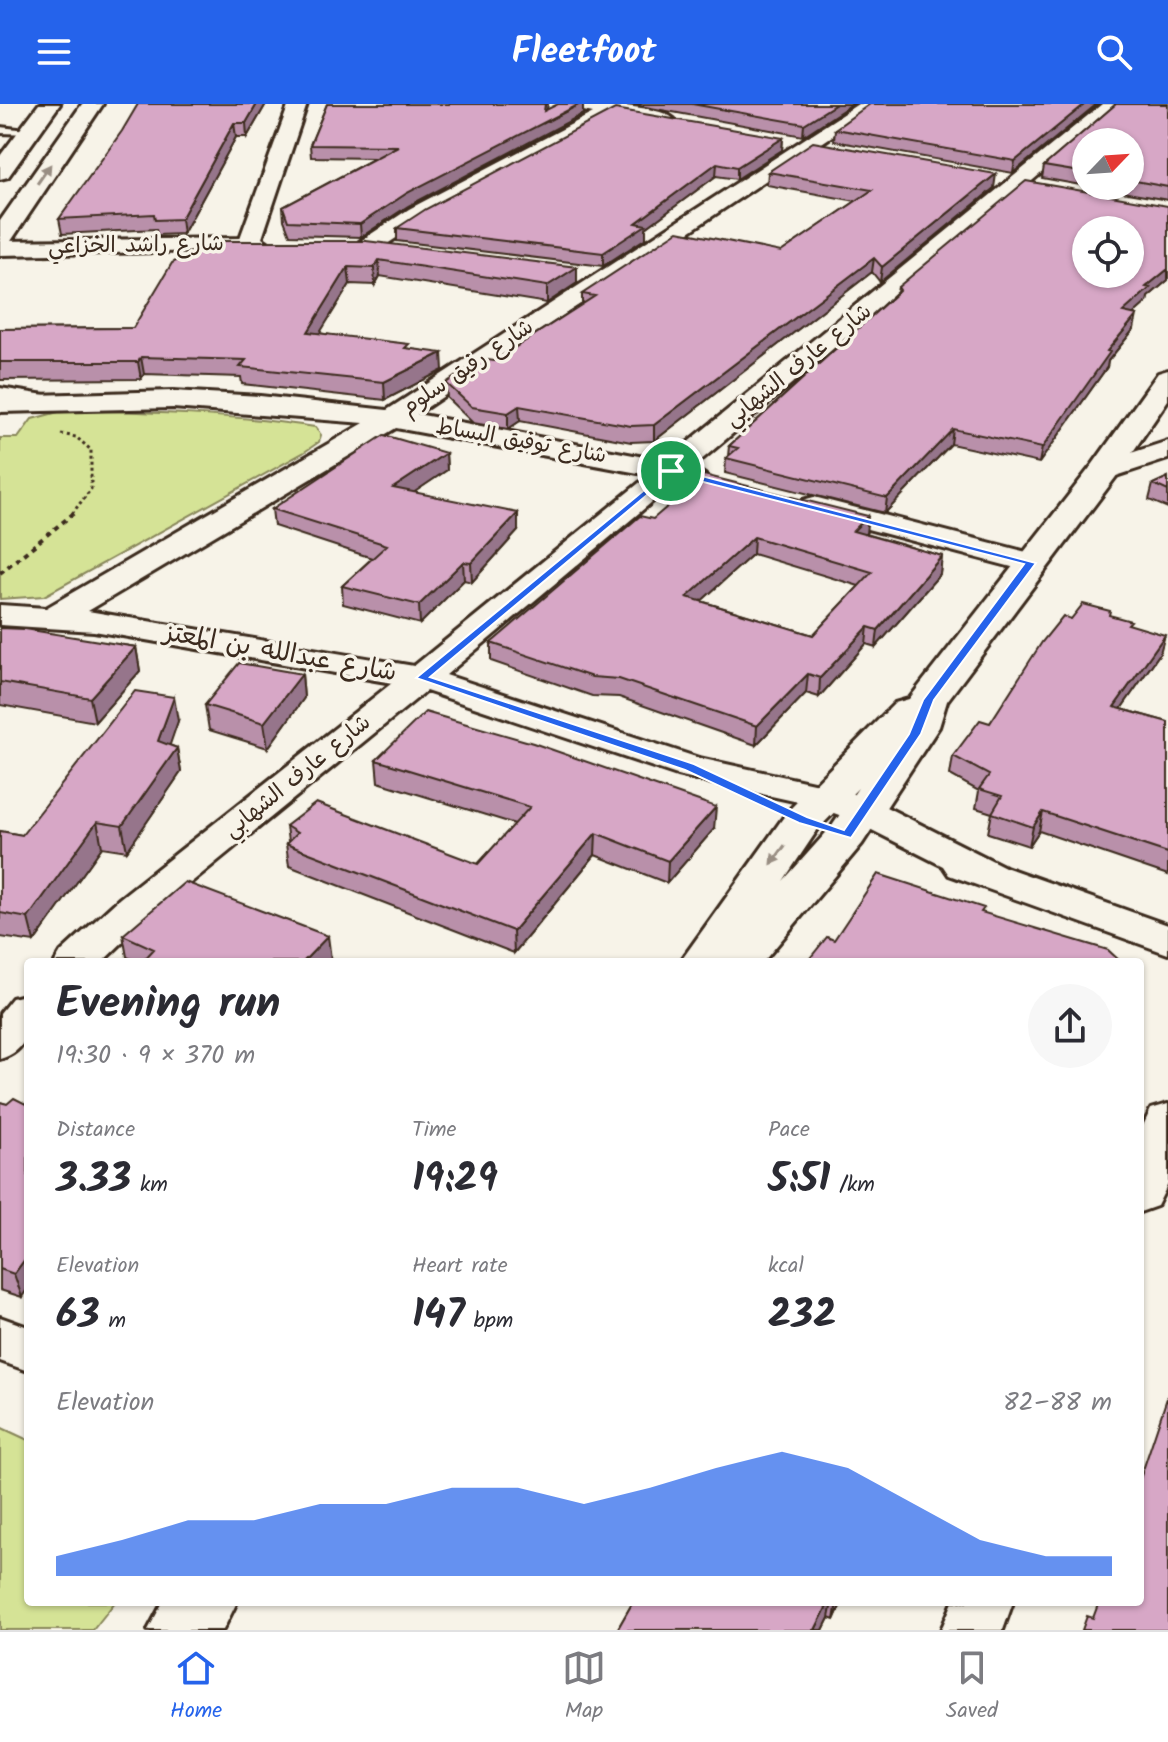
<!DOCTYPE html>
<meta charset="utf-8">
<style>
:root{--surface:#fff;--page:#f7f7f7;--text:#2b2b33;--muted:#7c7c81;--line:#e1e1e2;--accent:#2563eb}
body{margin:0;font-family:Kalam,"Playpen Sans Arabic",sans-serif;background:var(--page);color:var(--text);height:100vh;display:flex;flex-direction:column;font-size:30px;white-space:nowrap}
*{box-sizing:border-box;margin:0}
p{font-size:26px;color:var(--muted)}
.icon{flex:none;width:44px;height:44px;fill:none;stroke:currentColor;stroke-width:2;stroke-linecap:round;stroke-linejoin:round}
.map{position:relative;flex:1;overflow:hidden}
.details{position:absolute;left:24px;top:854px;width:1120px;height:648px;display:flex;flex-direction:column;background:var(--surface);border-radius:8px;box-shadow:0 2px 6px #0004}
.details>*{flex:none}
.needle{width:52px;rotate:65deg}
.tools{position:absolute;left:1072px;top:24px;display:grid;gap:16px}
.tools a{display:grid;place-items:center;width:72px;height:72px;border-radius:50%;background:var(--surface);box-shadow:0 2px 6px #0004;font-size:40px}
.pin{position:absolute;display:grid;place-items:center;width:68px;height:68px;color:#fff;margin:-34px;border:4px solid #fff;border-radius:50%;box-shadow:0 2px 8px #0007}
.round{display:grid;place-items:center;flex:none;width:84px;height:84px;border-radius:42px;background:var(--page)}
.summary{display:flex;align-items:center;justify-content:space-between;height:136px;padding:0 32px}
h1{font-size:44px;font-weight:800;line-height:60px}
.metrics{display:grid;grid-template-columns:repeat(3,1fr);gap:12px;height:136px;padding:8px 32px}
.metrics div{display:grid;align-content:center}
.metrics b{font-size:40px;font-weight:800}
.metrics small{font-size:22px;font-weight:400}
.metrics p{font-size:22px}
.chart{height:224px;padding:16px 32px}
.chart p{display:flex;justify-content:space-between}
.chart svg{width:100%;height:144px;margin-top:8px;fill:var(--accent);opacity:.7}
header{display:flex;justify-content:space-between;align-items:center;height:104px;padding:0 32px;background:var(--accent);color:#fff;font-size:36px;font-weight:800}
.tabs{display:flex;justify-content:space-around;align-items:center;height:112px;border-top:2px solid var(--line);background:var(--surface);font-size:22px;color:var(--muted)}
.tabs a{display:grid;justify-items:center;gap:4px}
.tabs .selected{color:var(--accent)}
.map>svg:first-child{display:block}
.green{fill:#d5e396;stroke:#88865a;stroke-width:2}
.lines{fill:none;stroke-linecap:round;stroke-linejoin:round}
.lane-casing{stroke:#3b2a1e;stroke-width:6}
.street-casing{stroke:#3b2a1e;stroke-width:6}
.secondary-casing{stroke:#3b2a1e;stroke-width:6}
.path-far1{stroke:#3b2a1e;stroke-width:3;stroke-dasharray:3 3;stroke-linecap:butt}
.path{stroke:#3b2a1e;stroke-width:4;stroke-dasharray:5 5;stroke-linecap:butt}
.lane{fill:#f7f3e8;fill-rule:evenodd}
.street{fill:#f7f3e8;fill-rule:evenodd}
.secondary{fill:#f7f3e8;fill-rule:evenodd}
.wall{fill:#b990aa;stroke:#3b2a1e;stroke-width:2;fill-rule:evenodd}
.shaded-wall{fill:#96758b;stroke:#3b2a1e;stroke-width:2}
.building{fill:#d7a7c6;stroke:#3b2a1e;stroke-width:2;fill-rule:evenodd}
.oneway{fill:#998e83}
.route{fill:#2563eb;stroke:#fff;stroke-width:2;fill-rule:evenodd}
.labels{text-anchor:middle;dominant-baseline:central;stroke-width:7;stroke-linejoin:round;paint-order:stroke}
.far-street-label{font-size:22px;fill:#3b2a1e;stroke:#f7f3e8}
.street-label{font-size:26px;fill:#3b2a1e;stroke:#f7f3e8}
</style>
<header><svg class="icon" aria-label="menu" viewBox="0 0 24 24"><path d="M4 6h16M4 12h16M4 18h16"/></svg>Fleetfoot<svg class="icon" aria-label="search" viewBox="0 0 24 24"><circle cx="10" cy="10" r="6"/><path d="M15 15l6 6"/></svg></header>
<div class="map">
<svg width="1168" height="1526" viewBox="0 0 1168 1526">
<rect width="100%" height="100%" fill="#f7f3e8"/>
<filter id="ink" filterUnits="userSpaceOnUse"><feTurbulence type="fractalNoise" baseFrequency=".0125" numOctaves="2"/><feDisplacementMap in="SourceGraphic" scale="16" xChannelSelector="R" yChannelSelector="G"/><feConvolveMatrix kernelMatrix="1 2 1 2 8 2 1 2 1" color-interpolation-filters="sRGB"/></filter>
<g filter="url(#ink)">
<!-- green -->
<path class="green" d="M66,306C149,308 232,310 315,323L321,331L319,338L303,349L44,492L0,495V334H18L32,315Z
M0,1323L28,1336V1498H115L93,1526H0Z"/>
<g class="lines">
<defs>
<path id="lane" d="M0,23L36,27L31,30L0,29Z"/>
<path id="street" d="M289,0H307L262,134L272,141L269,146L0,151V137L240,134Z
M567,0C590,0 658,0 674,15L664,21L615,12L425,115L375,148H359L356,143L359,138L409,105L593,9L569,4Z
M858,0H880L417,310L665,357L1102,0H1123L693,363L705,371L700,377H677L446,571L699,654L836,684L878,699L1005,763L1168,821V850L949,771L943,762L850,715L812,701L677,671L426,587L150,812L102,858H55L61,848L120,794L392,579L94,527L0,521V501L46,504L364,319L173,304L0,308V292L173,287L260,292L387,306ZM396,324L649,371L414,562L88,507Z
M1168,337V355L1104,376L1094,373L1089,367L1094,361Z
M814,393L1042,452L1047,459L1042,466L1031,468L803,408L799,402L803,396Z
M28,890C28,920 33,945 0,955V909L12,894Z
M1168,1000V1080L1157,1102L1140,1108V1028L1151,1005Z
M0,1213L28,1223V1267L0,1257Z
M953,1498H1013L1003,1526H941Z"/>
<path id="secondary" d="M39,0H60L8,73L0,75V52Z
M82,0H103L9,140L0,142V117Z
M1168,266V296L1115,374L947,597L939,623L862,740L763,858H680L788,707L895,599L909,595L1093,360L1158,269ZM858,684L832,722L783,777L818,725Z
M0,284L51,292L55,298L51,304L40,307L0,302Z
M163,1498H237L223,1526H148Z"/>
</defs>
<!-- lane casing -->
<use href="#lane" class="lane-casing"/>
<!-- street casing -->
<use href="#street" class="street-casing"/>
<!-- secondary casing -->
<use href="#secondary" class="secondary-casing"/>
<!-- path-far1 -->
<path class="path-far1" d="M61,330L76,333L91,346V385L71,411"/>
<!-- path -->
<path class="path" d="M0,469L74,409"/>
<!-- lane -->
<use href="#lane" class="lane"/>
<!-- street -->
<use href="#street" class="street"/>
<!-- secondary -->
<use href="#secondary" class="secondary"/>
</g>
<!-- wall -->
<path class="wall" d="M266,0L247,33H236L183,130L157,131L156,125L62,130L59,115Z
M327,0H548L546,6L583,0V10L408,102L361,133L290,131L284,116L283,103L375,54L311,53L310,41Z
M629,0H852L803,32Z
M1097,0L1013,69L834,37L835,25Z
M1116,0H1168V96L1087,82H1130V38H1086V82L1042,74L1044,62Z
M783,34L782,46L737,75L716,72L646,124V134L603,162L397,137V124Z
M768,68L994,84L880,178L872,168L654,337L631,338L520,317L508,325L473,319L447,294L446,279L494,257L582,200V190L781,148L856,97L767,81Z
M1168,102V176L1148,193L1147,198L1133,210L1134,225L1108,257L1107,263L1039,359L951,340L885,409L725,369L726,354L728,352L729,342L897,188L898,183Z
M214,137L577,179L547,199L380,172L375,181L350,180L319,229L409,245L443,266L385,296L242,280L241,273L144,270L141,275L0,276V225L133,224Z
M446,349L447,366L414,388L518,427L472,478L464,476L420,520L343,500L342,482L372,454L274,422L272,405Z
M1168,373V404L1149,396L1153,380Z
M653,415L866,429L865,430L942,452L940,470L876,543L866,540L819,593L806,589L756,641L619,593L592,592L491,557V539ZM753,450L859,482L813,531L701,497Z
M1109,511L1130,521L1160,549L1121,605L1168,618V771L1039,727L1029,742L988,729L992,709L976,704L979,687L950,671L953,652L990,619L1071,515Z
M0,524L136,543L140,567L95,618L0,601Z
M302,570L304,594L268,644L209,626L205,601Z
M178,617L169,641L177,644L181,668L127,747L102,743L34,838L0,833V727L22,731Z
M376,656L714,725L667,779L595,751L514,849L289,762L286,740L288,738L286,722L478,760L515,720L378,678Z
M123,831L331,855L328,858H138L127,853Z
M0,998L7,1000L22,1193L0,1186Z
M633,1498H842L834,1516L829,1514L823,1526H617Z"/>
<!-- shaded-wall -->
<path class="shaded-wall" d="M257,0H266L247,33L246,19Z
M545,0H548L544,19L580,0H583V10L408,102L361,133L360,120L407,89L544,7Z
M836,0H852L803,32L804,20Z
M1085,0H1097L1013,69L1015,57Z
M234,19L236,33L183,130L181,115Z
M783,34L782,46L737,75V63Z
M717,59L716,72L646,124V134L603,162V149L636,119Z
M996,70L994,84L880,178L882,163Z
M874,154L872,168L654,337V321Z
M379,156L380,172L375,181L374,164Z
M348,163L350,180L310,245L308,228Z
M577,163V179L547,199V182Z
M1168,165V176L1148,193L1147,198L1120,222L1123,208L1146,183Z
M1137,211L1134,225L1108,257L1107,263L1039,359L1042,344L1107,247Z
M442,249L443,266L385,296L384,278Z
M141,253L144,270L141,275L138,258Z
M519,302L520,317L508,325V309Z
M953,325L951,340L885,409L887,394Z
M446,349L447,366L394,402L393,384Z
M518,409V427L472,478L471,459Z
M868,412L866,429L851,444L853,427Z
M754,433L753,450L686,511L687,493Z
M942,452L940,470L876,543L878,526Z
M463,458L464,476L420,520L419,501Z
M868,523L866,540L819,593L820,574Z
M1165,531L1160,549L1109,622L1114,603Z
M136,543L140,567L95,618L90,594Z
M302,570L304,594L268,644L264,619Z
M808,570L806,589L756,641L757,622Z
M174,593L178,617L163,661L158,637Z
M177,644L181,668L127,747L122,722Z
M716,703L714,725L667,779L668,757Z
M1043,708L1039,727L1029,742L1033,723Z
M97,718L102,743L34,838L28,814Z
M596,729L595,751L514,849L513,827Z
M328,832L331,855L328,858H303Z
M28,1151V1184L22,1193L14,1170Z
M829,1498H832L829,1514L823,1526H815Z
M837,1498H842L834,1516Z"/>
<!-- building -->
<path class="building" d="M138,0H257L246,19H234L181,115L155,116L154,110L59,115L122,27Z
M327,0H545L544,7L558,0H580L407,89L360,120L288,117L283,103L398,42L310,41Z
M692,0H836L804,20Z
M870,0H1085L1015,57L835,25Z
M1116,0H1168V83L1130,76V38H1086V69L1044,62Z
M615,5L783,34L737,63L717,59L636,119L646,121L603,149L397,124L426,105Z
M813,38L996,70L882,163L874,154L654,321L631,322L519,302L508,309L472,303L446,279L482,255L494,257L595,192L582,190L678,127L781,148L872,86L768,68Z
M1026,77L1168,102V165L1146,183L1150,184L1123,208L1137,211L1107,247L1110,248L1042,344L953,325L887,394L726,354L738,344L729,342L900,186L898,183ZM1086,126H1130V170H1086Z
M214,137H366L577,163L547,182L379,156L374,164L348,163L308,228L409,240L405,244L442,249L384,278L240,263L246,256L141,253L138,258H0V225L133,224L172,159Z
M384,331L446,349L393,384L518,409L471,459L463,458L419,501L342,482L387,441L272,405Z
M704,371L868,412L853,427L942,452L878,526L868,523L820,574L808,570L757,622L619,575L592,573L491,539L640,412L653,415ZM754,433L872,468L813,531L687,493Z
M1168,373V387L1153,380Z
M1083,500L1110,507L1109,511L1131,517L1128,520L1165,531L1114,603L1168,618V749L1043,708L1033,723L992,709L1002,692L979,685L989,671L953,652L980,616L990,619L1042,538L1063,512L1071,515Z
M0,524L25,525L136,543L90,594L0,578Z
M239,559L302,570L264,619L205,601Z
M135,587L174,593L158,637L177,644L122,722L97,718L28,814L0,809V727L22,731Z
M425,608L533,639L716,703L668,757L596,729L513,827L286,740L297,729L286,722L316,699L478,760L530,703L376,656Z
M878,770L984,804L981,808L1108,846L1121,858H807L827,833L834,836Z
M185,778L328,832L303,858H142L154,845L123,831Z
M14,994L28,1001V1151L14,1170L0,1165V998L7,1000Z
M1168,1291V1526H1082L1087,1512L1093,1514L1099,1498H1140V1375Z
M633,1498H829L815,1526H617Z"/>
<!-- one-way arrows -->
<defs><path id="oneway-solid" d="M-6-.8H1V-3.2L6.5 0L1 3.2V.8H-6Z" transform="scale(2)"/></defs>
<g class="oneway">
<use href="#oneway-solid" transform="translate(44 70) rotate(-55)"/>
<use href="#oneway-solid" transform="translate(778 751) rotate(126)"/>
</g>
</g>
<!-- route -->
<path class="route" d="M671,364L1036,459L934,596L921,630L851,734L799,719L685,666L416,574ZM672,370L1024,460L923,596L909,630L844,726L807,713L694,660L430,573Z"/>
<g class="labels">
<!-- far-street labels -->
<g class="far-street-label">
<text transform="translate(136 142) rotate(-1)">شارع راشد الخزاعي</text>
<text transform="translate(799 262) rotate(-39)">شارع عارف الشهابي</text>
<text transform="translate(468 264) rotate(-34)">شارع رفيق سلوم</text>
<text transform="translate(521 338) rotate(10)">شارع توفيق البساط</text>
<text transform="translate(298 673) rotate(-39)">شارع عارف الشهابي</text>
</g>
<!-- street labels -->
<g class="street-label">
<text transform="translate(280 549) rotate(10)">شارع عبدالله بن المعتز</text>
</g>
</g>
</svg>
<div class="tools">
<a><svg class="needle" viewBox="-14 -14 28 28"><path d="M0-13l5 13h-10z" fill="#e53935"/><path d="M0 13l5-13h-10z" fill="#7c7c81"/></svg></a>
<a><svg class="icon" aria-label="locate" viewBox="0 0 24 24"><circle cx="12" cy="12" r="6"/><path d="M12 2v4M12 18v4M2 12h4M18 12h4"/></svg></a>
</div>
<div class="pin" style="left:671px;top:367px;background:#1e9e55"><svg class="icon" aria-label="arrive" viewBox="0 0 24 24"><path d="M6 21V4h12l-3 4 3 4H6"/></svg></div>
<section class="details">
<div class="summary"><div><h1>Evening run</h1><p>19:30 · 9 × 370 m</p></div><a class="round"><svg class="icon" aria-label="share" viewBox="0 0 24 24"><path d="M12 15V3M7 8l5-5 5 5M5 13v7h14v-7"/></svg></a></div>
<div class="metrics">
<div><p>Distance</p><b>3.33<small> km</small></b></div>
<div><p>Time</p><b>19:29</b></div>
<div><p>Pace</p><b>5:51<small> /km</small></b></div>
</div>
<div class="metrics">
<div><p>Elevation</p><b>63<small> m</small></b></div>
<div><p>Heart rate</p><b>147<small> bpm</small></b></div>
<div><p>kcal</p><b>232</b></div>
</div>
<div class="chart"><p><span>Elevation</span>82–88 m</p>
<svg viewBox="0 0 160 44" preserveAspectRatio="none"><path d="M0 44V38L10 33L20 27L30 27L40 22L50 22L60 17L70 17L80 22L90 17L100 11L110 6L120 11L130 22L140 33L150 38L160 38V44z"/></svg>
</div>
</section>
</div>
<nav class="tabs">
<a class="selected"><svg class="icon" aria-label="home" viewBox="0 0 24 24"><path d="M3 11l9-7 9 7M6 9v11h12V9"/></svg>Home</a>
<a><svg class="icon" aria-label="map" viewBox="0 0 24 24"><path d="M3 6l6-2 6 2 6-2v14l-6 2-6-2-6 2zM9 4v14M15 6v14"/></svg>Map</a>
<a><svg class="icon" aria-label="saved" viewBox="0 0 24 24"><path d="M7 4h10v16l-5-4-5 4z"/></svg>Saved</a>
</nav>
